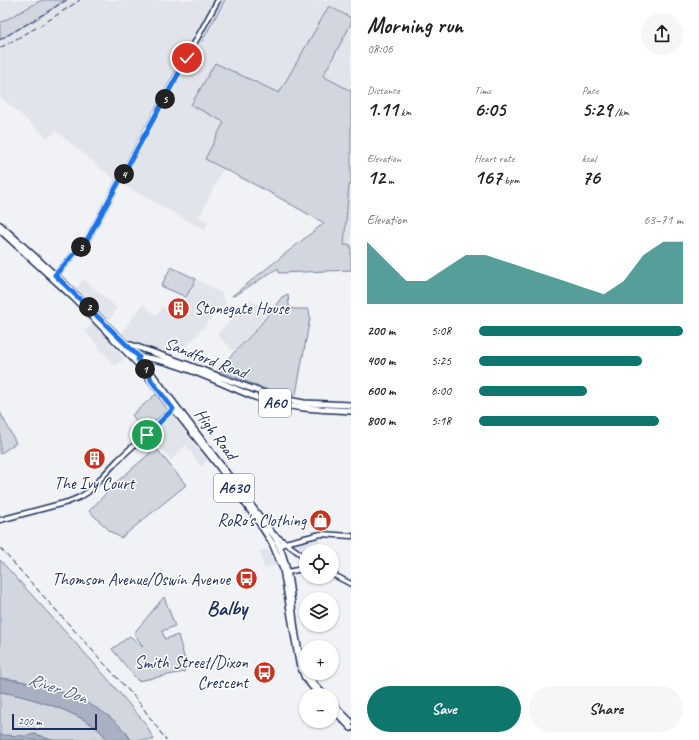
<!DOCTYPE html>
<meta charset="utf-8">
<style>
:root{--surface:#fff;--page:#f6f6f6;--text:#202124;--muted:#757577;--accent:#0f766e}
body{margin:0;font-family:Caveat,sans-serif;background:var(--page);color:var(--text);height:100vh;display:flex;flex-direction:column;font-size:15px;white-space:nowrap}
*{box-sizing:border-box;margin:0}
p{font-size:13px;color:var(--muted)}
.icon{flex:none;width:22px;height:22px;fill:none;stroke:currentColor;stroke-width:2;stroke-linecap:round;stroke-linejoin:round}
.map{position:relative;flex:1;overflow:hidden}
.sheet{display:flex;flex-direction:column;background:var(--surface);width:348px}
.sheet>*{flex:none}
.fabs{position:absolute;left:299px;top:544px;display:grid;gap:8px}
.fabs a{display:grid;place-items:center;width:40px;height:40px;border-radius:50%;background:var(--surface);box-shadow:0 1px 3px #0004;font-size:20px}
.scale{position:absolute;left:12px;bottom:10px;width:85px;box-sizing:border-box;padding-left:4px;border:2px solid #1b2f5e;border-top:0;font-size:11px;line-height:14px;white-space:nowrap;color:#1b2f5e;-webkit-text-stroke:3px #fff;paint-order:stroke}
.pin{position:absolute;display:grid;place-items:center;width:34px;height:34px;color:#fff;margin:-17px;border:2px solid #fff;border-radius:50%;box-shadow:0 1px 4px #0007}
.km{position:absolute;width:20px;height:20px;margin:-10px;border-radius:50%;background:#222;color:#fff;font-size:11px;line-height:20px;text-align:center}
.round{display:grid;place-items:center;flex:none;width:42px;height:42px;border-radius:21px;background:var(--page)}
.summary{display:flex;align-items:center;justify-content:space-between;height:68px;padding:0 16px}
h1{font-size:22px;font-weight:600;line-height:30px}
.stats{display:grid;grid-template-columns:repeat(3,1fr);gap:6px;height:68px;padding:4px 16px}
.stats div{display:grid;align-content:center}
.stats b{font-size:20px;font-weight:600}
.stats small{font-size:11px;font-weight:400}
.stats p{font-size:11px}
.chart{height:112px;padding:8px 16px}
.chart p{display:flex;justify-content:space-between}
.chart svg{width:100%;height:72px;margin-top:4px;fill:var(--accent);opacity:.7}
.button{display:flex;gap:8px;margin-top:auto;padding:8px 16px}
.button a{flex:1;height:46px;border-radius:24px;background:var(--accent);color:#fff;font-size:16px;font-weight:600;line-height:46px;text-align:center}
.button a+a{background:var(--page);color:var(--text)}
ul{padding:0 16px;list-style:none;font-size:13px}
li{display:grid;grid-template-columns:64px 48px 1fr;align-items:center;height:30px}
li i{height:10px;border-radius:5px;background:var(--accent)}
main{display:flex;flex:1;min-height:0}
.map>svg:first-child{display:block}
.built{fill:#e1e4ea}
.green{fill:#d2d6df;stroke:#76829e}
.water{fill:#a8b0c2;stroke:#707c9a}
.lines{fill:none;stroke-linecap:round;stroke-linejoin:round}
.stream{stroke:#707c9a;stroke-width:1}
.tertiary-casing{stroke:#1b2f5e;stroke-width:7}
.primary-casing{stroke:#1b2f5e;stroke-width:8}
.tertiary{stroke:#fff;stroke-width:4}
.primary{stroke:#fff;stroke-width:5}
.rail{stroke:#1b2f5e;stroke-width:1;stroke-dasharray:6 3;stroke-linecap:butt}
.route-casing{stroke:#fff;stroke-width:8}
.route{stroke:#1a73e8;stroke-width:5}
.labels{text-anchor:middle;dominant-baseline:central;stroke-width:3;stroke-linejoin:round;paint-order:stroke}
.shield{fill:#fff;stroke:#5f6d8e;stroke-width:1}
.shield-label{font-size:16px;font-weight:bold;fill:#1b2f5e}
.poi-label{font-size:17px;fill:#1b2f5e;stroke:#fff;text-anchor:end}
.street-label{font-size:17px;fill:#1b2f5e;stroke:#fff}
.water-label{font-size:18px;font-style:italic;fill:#4c5c81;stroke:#fff}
.district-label{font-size:21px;font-weight:bold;fill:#1b2f5e;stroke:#fff}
</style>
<main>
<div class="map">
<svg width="351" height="740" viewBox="0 0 351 740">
<rect width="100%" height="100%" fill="#f1f2f5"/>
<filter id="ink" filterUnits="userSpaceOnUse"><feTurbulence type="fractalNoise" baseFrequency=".025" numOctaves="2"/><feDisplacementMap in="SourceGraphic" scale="8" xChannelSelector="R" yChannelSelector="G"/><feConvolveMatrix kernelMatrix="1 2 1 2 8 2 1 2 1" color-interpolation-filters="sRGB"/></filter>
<g filter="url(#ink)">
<!-- built -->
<path class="built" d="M0,0H42L0,23Z
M65,0H351V18L329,6L279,93L214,63L224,122L205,159L223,169L199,217L208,222L205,230L116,181L56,131L48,138L0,97V39Z
M351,24V91L323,76Z
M349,185H351V245H343Z
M84,279L117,308L110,319L104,318L74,291Z
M196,279L223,294L222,297L226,302L184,349L170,352L132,342L121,333L143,304L156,315L163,307L176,317H180L185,300Z
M250,300L268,311L252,333L233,351L217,334Z
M94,323L124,359L115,366L85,331Z
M172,415L207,460L201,467L186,445L171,460L150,435Z
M318,538L321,548L314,551L306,552L297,546L298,543Z
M266,549L272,554L277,565L264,568L260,551Z"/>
<!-- green -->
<path class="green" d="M42,0H65L37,19L0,39V23Z
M329,6L351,18V24L323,76L351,91V185H349L344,245H351V270L279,273L278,268L236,295L232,296L324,223L269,192L205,159L224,122L191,105L215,63L279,93Z
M171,267L196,279L186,297L161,286Z
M288,294L289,306L293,309H309L310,318L296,394L294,396L263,388L217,370L256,330L282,297Z
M156,394L167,409V411L145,433L132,415Z
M0,412L16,443L0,454Z
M156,448L186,485L121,538L111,532L89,511L119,480Z
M0,560L101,671L145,723L154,740H131L126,732L68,695L17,680L0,678Z
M164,597L175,626L162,631L165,639L178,635L186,664L184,672L138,681L112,649L130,636L143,647L134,633Z
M0,692C25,695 75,711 95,727C100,730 104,736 108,740H0Z"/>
<!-- water -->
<path class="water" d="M0,678C43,683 107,701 131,740H108C104,736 100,730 95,727C75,711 25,695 0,692Z
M35,734L52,740H0V735L26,736Z"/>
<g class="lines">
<!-- stream -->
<path class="stream" d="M202,41L225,0"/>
<defs>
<path id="tertiary" d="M52,275H55L87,240L218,0
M0,520L68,502L80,497L88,492L118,460L173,409
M275,535L306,558
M285,543L321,534L351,536
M288,572L306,568
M332,574L351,584"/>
<path id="primary" d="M0,225L67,286L139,357L275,537C298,580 287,629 306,671
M0,230L74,298L139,365L220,468L260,524L272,543L283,569L299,663L305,678L319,695
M128,344L172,359L277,398L304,403L351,405
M137,358C166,354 235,391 266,401C295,409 322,409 351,411
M279,546L285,543
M307,673L315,685L324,695
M332,703L351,722
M332,708L351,728"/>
</defs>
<!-- tertiary casing -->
<use href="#tertiary" class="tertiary-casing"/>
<!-- primary casing -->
<use href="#primary" class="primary-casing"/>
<!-- tertiary -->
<use href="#tertiary" class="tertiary"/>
<!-- primary -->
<use href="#primary" class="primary"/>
<!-- rail -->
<path class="rail" d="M0,40L67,0
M0,48L43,24L80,0
M0,548L138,701L166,740"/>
</g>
</g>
<g class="lines" filter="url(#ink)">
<defs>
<path id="route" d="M147,435L173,409L151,380L150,376L138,360L139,357L55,275L87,240L187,58"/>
</defs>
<!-- route casing -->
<use href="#route" class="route-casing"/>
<!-- route -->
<use href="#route" class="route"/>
</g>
<!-- icons -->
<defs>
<symbol id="building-disc" viewBox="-11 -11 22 22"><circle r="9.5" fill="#c8321e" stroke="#fff"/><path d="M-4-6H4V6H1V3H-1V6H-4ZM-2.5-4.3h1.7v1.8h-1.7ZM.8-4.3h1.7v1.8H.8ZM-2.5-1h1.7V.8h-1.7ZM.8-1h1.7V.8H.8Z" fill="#fff"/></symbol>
<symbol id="shop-disc" viewBox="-11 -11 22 22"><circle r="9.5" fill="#c8321e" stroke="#fff"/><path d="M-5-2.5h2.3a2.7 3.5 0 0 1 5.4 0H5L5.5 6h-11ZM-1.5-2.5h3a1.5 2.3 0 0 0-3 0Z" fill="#fff"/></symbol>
<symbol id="bus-disc" viewBox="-11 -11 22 22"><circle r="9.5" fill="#c8321e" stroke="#fff"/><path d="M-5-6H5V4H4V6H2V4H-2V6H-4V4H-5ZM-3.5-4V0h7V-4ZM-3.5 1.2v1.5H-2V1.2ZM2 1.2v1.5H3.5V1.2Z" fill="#fff"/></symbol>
</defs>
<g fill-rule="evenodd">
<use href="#building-disc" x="166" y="296" width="25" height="25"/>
<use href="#building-disc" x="82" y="446" width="25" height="25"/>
<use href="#shop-disc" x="308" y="508" width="25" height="25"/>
<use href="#bus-disc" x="234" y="566" width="25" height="25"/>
<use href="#bus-disc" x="252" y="660" width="25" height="25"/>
</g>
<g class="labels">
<!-- shield labels -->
<g class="shield">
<rect x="259" y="389" width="32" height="28" rx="3"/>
<rect x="214" y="474" width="40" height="28" rx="3"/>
</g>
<g class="shield-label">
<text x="275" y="403">A60</text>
<text x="234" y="488">A630</text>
</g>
<!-- poi labels -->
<g class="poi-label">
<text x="194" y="308" text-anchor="start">Stonegate House</text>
<text x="94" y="483" text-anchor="middle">The Ivy Court</text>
<text x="306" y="520">RoRo's Clothing</text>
<text x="230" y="579">Thomson Avenue/Oswin Avenue</text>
<text x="248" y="662">Smith Street/Dixon<tspan x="248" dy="20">Crescent</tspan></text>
</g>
<!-- street labels -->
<g class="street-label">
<text transform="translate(206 358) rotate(21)">Sandford Road</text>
<text transform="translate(216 434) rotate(53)">High Road</text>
</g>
<!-- water labels -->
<g class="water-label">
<text transform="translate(58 688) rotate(19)">River Don</text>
</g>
<!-- district labels -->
<g class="district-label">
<text x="227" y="608">Balby</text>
</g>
</g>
</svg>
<div class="fabs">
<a><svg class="icon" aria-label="locate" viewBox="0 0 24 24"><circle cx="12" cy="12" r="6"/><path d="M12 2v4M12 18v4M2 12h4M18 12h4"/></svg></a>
<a><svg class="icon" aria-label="layers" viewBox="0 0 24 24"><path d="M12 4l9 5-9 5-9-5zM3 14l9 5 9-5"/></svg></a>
<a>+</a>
<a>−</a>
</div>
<div class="scale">200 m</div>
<div class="pin" style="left:147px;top:435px;background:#1e9e55"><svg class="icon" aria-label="arrive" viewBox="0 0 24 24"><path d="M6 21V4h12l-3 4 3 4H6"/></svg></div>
<div class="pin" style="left:187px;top:58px;background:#d93025"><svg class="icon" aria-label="check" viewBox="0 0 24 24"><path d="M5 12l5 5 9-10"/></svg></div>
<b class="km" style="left:145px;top:369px">1</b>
<b class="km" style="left:89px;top:307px">2</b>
<b class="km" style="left:81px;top:247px">3</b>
<b class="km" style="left:124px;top:174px">4</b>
<b class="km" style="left:165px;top:99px">5</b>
</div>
<section class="sheet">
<div class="summary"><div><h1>Morning run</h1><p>08:06</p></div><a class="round"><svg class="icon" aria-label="share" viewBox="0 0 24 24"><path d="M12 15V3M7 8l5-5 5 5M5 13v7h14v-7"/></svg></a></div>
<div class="stats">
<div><p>Distance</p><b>1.11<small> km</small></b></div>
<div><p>Time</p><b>6:05</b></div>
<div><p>Pace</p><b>5:29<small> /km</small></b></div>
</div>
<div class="stats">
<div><p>Elevation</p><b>12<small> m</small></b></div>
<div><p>Heart rate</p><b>167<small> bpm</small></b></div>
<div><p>kcal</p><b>76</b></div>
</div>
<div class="chart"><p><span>Elevation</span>63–71 m</p>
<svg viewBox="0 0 160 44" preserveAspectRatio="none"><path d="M0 44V6L10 18L20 30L30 30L40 22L50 14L60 14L70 18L80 22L90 26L100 30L110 34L120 38L130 30L140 14L150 6L160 6V44z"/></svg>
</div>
<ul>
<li><b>200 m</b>5:08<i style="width:100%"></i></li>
<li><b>400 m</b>5:25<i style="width:80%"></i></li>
<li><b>600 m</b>6:00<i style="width:53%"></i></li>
<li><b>800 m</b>5:18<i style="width:88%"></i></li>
</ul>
<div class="button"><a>Save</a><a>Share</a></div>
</section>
</main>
